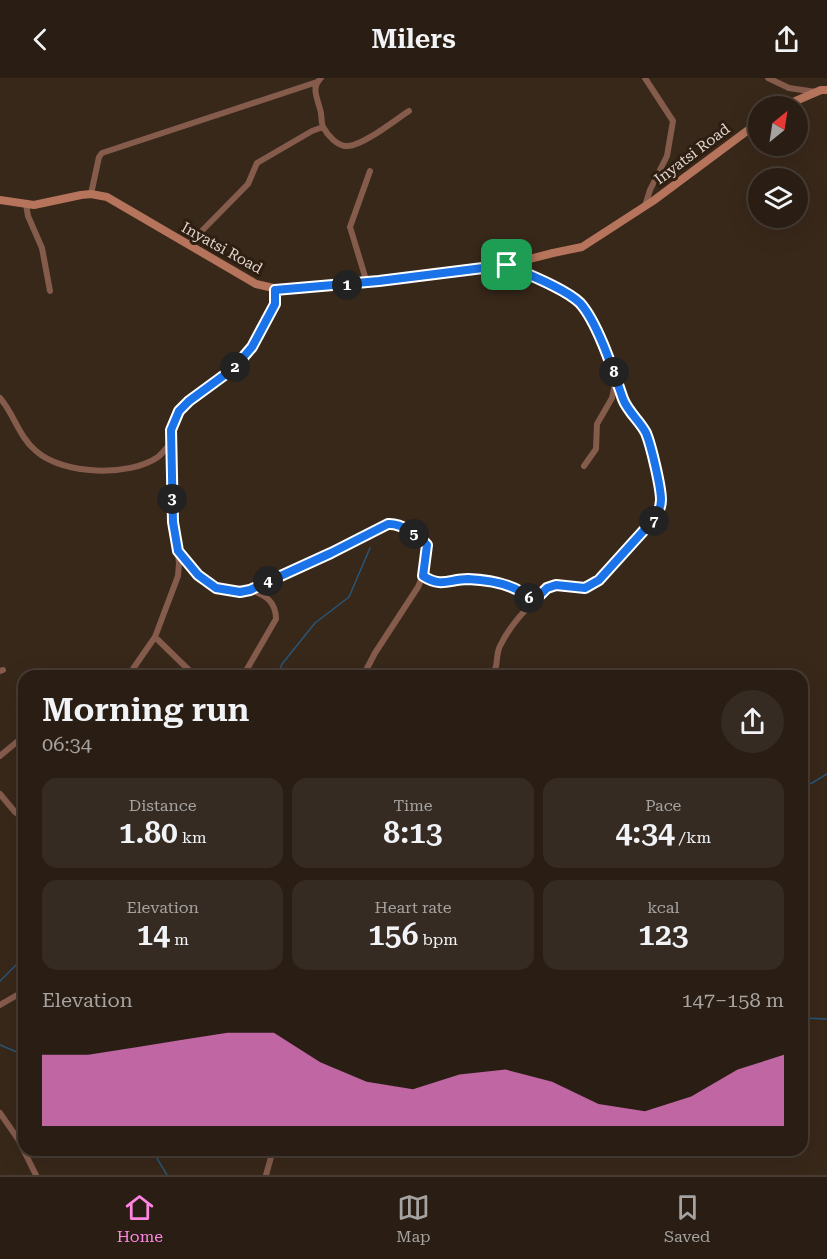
<!DOCTYPE html>
<meta charset="utf-8">
<style>
:root{--surface:#2a1e14;--page:#362b22;--text:#f1f3f6;--muted:#a5a2a0;--line:#463c34;--accent:#fe85e0}
body{margin:0;font-family:"Roboto Serif",serif;background:var(--page);color:var(--text);height:100vh;display:flex;flex-direction:column;font-size:22px;white-space:nowrap}
*{box-sizing:border-box;margin:0}
p{font-size:20px;color:var(--muted)}
.icon{flex:none;width:33px;height:33px;fill:none;stroke:currentColor;stroke-width:2;stroke-linecap:round;stroke-linejoin:round}
.map{position:relative;flex:1;overflow:hidden}
.details{position:absolute;left:18px;top:592px;width:790px;height:486px;display:flex;flex-direction:column;background:var(--surface);border-radius:18px;box-shadow:0 6px 24px #0002,0 0 0 2px var(--line)}
.details>*{flex:none}
.needle{width:39px;rotate:30deg}
.fabs{position:absolute;left:748px;top:18px;display:grid;gap:12px}
.fabs a{display:grid;place-items:center;width:60px;height:60px;border-radius:50%;background:var(--surface);box-shadow:0 6px 24px #0002,0 0 0 2px var(--line);font-size:30px}
.pin{position:absolute;display:grid;place-items:center;width:51px;height:51px;color:#fff;margin:-26px;border-radius:12px;box-shadow:0 3px 9px #0006}
.km{position:absolute;width:30px;height:30px;margin:-15px;border-radius:50%;background:#222;color:#fff;font-size:16px;line-height:30px;text-align:center}
.round{display:grid;place-items:center;flex:none;width:63px;height:63px;border-radius:32px;background:var(--page)}
.overview{display:flex;align-items:center;justify-content:space-between;height:102px;padding:0 24px}
h1{font-size:33px;font-weight:600;line-height:45px}
.figures{display:grid;grid-template-columns:repeat(3,1fr);gap:9px;height:102px;padding:6px 24px}
.figures div{display:grid;align-content:center;border-radius:15px;background:var(--page);text-align:center}
.figures b{font-size:30px;font-weight:600}
.figures small{font-size:16px;font-weight:400}
.figures p{font-size:16px}
.chart{height:168px;padding:12px 24px}
.chart p{display:flex;justify-content:space-between}
.chart svg{width:100%;height:108px;margin-top:6px;fill:var(--accent);opacity:.7}
header{display:flex;justify-content:space-between;align-items:center;height:78px;padding:0 24px;background:var(--surface);font-size:27px;font-weight:600}
.menu{display:flex;justify-content:space-around;align-items:center;height:84px;border-top:2px solid var(--line);background:var(--surface);font-size:16px;color:var(--muted)}
.menu a{display:grid;justify-items:center;gap:3px}
.menu .active{color:var(--accent)}
.map>svg:first-child{display:block}
.lines{fill:none;stroke-linecap:round;stroke-linejoin:round}
.stream{stroke:#285678;stroke-width:1.5}
.street{stroke:#855b4c;stroke-width:6}
.secondary{stroke:#b6745c;stroke-width:8}
.route-casing{stroke:#fff;stroke-width:12}
.route{stroke:#1a73e8;stroke-width:8}
.labels{text-anchor:middle;dominant-baseline:central;stroke-width:6;stroke-linejoin:round;paint-order:stroke}
.street-label{font-size:15px;fill:#ded3ca;stroke:#2e1e11}
</style>
<header><svg class="icon" aria-label="back" viewBox="0 0 24 24"><path d="M15 5l-7 7 7 7"/></svg>Milers<svg class="icon" aria-label="share" viewBox="0 0 24 24"><path d="M12 15V3M7 8l5-5 5 5M5 13v7h14v-7"/></svg></header>
<div class="map">
<svg width="827" height="1097" viewBox="0 0 827 1097">
<rect width="100%" height="100%" fill="#38281a"/>
<g class="lines">
<!-- stream -->
<path class="stream" d="M277,598L282,586L315,545L349,519L370,470
M802,708L812,705L827,696
M0,903L24,879
M802,940L827,941
M0,967L24,977
M152,1072L167,1097"/>
<!-- street -->
<path class="street" d="M321,0C311,10 317,19 320,31C322,36 321,44 323,49C328,58 338,69 348,68C364,67 395,42 409,33
M768,0L789,10L816,14
M91,116L99,79L102,75L317,4
M26,126L28,138L42,170L50,213
M645,128L650,112L667,78L673,43L645,0
M188,167L248,106L257,85L312,53L323,49
M367,205L350,149L370,93
M0,320C14,336 19,359 36,373C63,397 129,399 158,379C163,375 167,369 171,365
M584,388L596,371L597,346L612,320L616,302
M178,473C200,498 213,519 250,512L331,475L388,446C401,445 419,457 427,467L423,497L418,509L375,575L363,598
M423,497C442,510 449,501 468,501C490,502 519,507 533,524
M155,559L195,598
M0,593L3,592
M128,598L155,559L178,498L179,485L172,426L171,365V352L174,342L179,333L189,323L234,290L252,269L275,226V212
M243,598L276,541C276,524 266,517 250,512
M492,598C499,589 495,578 500,568C511,545 529,528 547,510C560,506 570,511 583,509C601,507 644,454 656,439L660,430L661,419C657,402 653,366 644,352C638,342 629,334 624,322C612,294 601,249 580,226C567,211 527,197 508,187
M0,678L24,658
M0,716L15,734L24,740
M0,927L24,913
M0,1035L18,1061L36,1097
M266,1097L273,1072"/>
<!-- secondary -->
<path class="secondary" d="M784,28L821,12H827
M0,122L34,127L81,117L91,116L107,119L256,206L282,212L379,203L498,189L553,175L582,169L653,123L759,44"/>
</g>
<g class="lines">
<defs>
<path id="route" d="M507,187C527,196 566,211 580,225C598,245 614,295 623,321C628,334 640,343 646,355C651,367 661,409 661,422C661,428 659,433 656,439L599,502L585,510L556,507L547,510L533,524C519,507 490,502 468,501C449,501 442,510 423,498L427,467C419,457 401,445 388,446L331,475L250,512L240,514L216,510L198,497L178,473L173,444L171,352L179,333L189,323L234,290L252,269L275,226V212L379,203Z"/>
</defs>
<!-- route casing -->
<use href="#route" class="route-casing"/>
<!-- route -->
<use href="#route" class="route"/>
</g>
<g class="labels">
<!-- street labels -->
<g class="street-label">
<text transform="translate(692 76) rotate(-37)">Inyatsi Road</text>
<text transform="translate(222 170) rotate(29)">Inyatsi Road</text>
</g>
</g>
</svg>
<div class="fabs">
<a><svg class="needle" viewBox="-14 -14 28 28"><path d="M0-13l5 13h-10z" fill="#e53935"/><path d="M0 13l5-13h-10z" fill="#a5a2a0"/></svg></a>
<a><svg class="icon" aria-label="layers" viewBox="0 0 24 24"><path d="M12 4l9 5-9 5-9-5zM3 14l9 5 9-5"/></svg></a>
</div>
<div class="pin" style="left:507px;top:187px;background:#1e9e55"><svg class="icon" aria-label="arrive" viewBox="0 0 24 24"><path d="M6 21V4h12l-3 4 3 4H6"/></svg></div>
<b class="km" style="left:347px;top:207px">1</b>
<b class="km" style="left:235px;top:289px">2</b>
<b class="km" style="left:172px;top:421px">3</b>
<b class="km" style="left:268px;top:503px">4</b>
<b class="km" style="left:414px;top:456px">5</b>
<b class="km" style="left:529px;top:520px">6</b>
<b class="km" style="left:654px;top:443px">7</b>
<b class="km" style="left:614px;top:294px">8</b>
<section class="details">
<div class="overview"><div><h1>Morning run</h1><p>06:34</p></div><a class="round"><svg class="icon" aria-label="share" viewBox="0 0 24 24"><path d="M12 15V3M7 8l5-5 5 5M5 13v7h14v-7"/></svg></a></div>
<div class="figures">
<div><p>Distance</p><b>1.80<small> km</small></b></div>
<div><p>Time</p><b>8:13</b></div>
<div><p>Pace</p><b>4:34<small> /km</small></b></div>
</div>
<div class="figures">
<div><p>Elevation</p><b>14<small> m</small></b></div>
<div><p>Heart rate</p><b>156<small> bpm</small></b></div>
<div><p>kcal</p><b>123</b></div>
</div>
<div class="chart"><p><span>Elevation</span>147–158 m</p>
<svg viewBox="0 0 160 44" preserveAspectRatio="none"><path d="M0 44V15L10 15L20 12L30 9L40 6L50 6L60 18L70 26L80 29L90 23L100 21L110 26L120 35L130 38L140 32L150 21L160 15V44z"/></svg>
</div>
</section>
</div>
<nav class="menu">
<a class="active"><svg class="icon" aria-label="home" viewBox="0 0 24 24"><path d="M3 11l9-7 9 7M6 9v11h12V9"/></svg>Home</a>
<a><svg class="icon" aria-label="map" viewBox="0 0 24 24"><path d="M3 6l6-2 6 2 6-2v14l-6 2-6-2-6 2zM9 4v14M15 6v14"/></svg>Map</a>
<a><svg class="icon" aria-label="saved" viewBox="0 0 24 24"><path d="M7 4h10v16l-5-4-5 4z"/></svg>Saved</a>
</nav>
